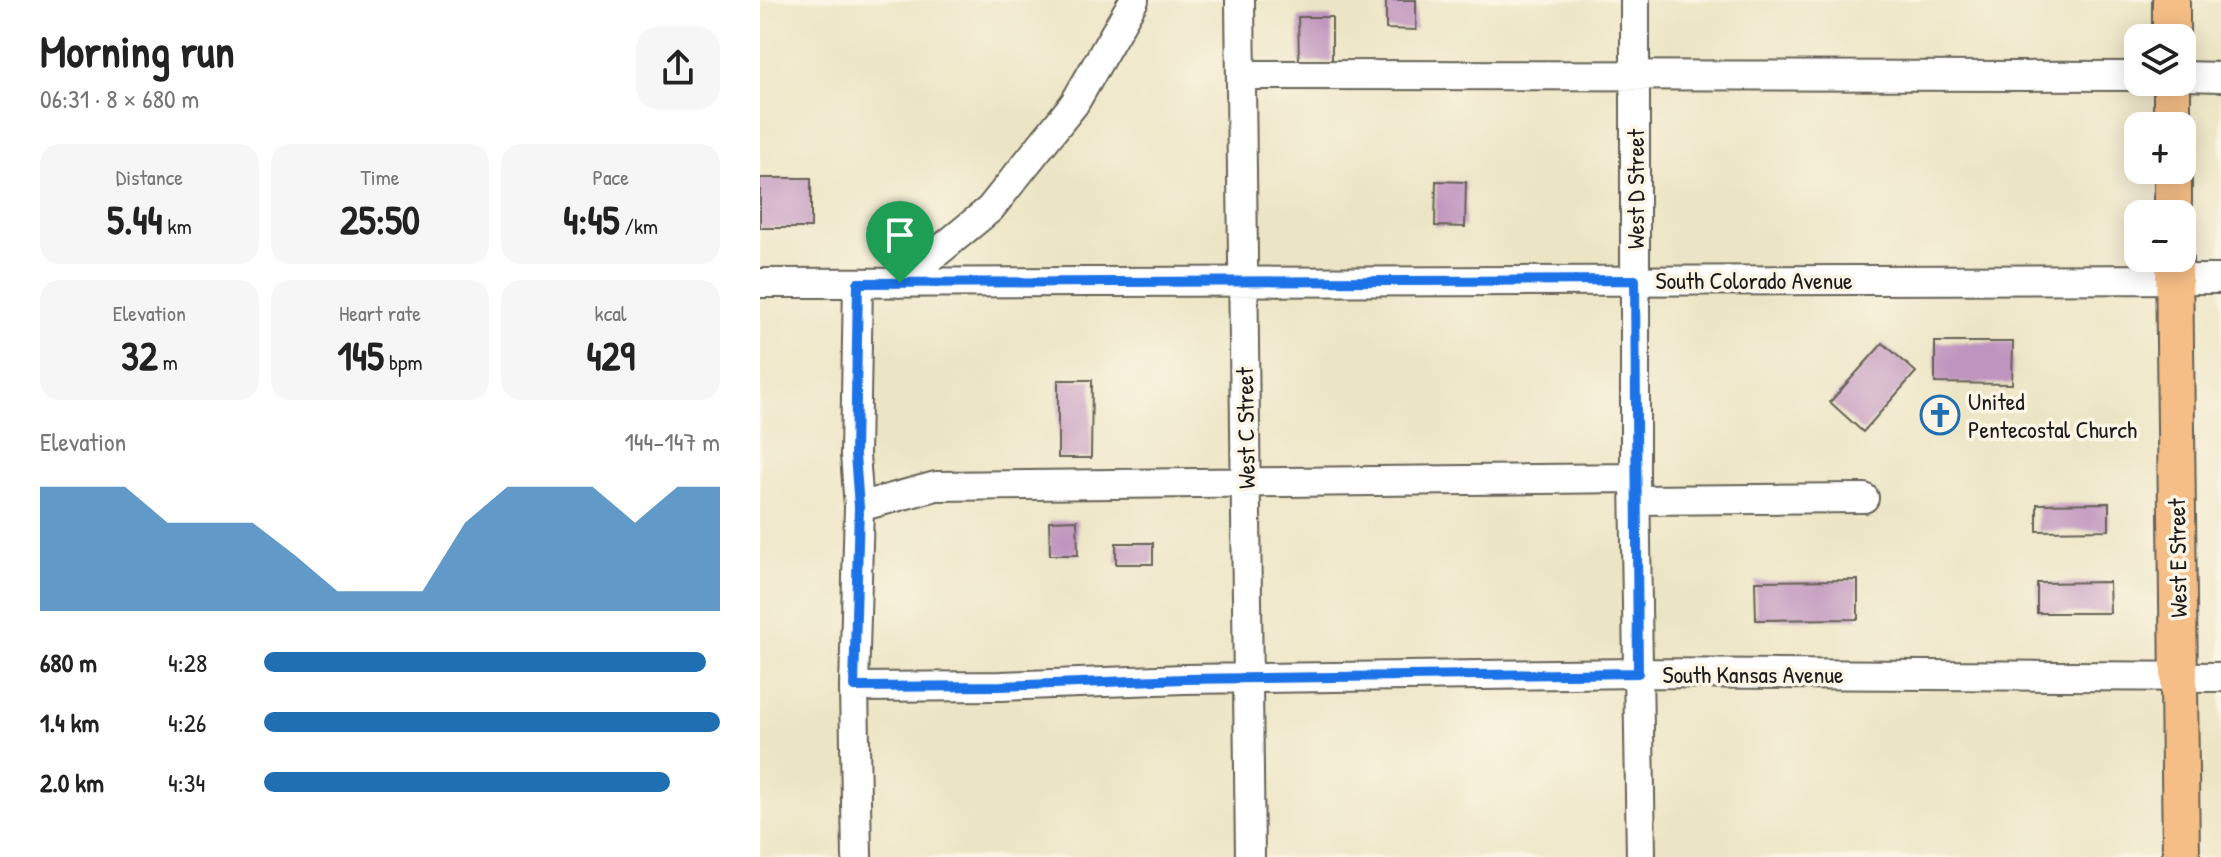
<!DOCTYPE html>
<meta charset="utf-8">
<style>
:root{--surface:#fff;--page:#f6f6f6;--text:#222;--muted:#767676;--accent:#1f6fb2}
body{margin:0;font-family:"Patrick Hand",sans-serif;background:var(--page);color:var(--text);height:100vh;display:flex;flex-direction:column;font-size:30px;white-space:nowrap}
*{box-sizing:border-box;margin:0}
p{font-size:26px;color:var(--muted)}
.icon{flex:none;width:44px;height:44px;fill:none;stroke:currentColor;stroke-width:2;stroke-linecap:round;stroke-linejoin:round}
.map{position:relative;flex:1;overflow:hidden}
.side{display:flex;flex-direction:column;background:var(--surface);width:760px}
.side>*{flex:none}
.fabs{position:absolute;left:1364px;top:24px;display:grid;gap:16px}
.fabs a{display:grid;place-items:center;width:72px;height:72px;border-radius:16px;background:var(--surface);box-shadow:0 4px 20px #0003;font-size:40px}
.pin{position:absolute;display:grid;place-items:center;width:68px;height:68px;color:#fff;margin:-82px -34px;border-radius:50% 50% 50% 0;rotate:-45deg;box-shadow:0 0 8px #0007}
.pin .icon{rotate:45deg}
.round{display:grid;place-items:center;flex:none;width:84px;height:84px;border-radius:24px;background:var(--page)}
.overview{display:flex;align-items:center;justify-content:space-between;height:136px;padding:0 40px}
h1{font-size:44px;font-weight:700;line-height:60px}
.metrics{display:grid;grid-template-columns:repeat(3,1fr);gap:12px;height:136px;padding:8px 40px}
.metrics div{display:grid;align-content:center;border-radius:20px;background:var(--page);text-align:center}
.metrics b{font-size:40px;font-weight:700}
.metrics small{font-size:22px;font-weight:400}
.metrics p{font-size:22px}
.chart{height:224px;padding:16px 40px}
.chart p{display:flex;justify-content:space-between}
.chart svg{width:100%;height:144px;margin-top:8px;fill:var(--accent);opacity:.7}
ul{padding:0 40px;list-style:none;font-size:26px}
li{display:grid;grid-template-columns:128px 96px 1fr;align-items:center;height:60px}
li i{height:20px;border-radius:10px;background:var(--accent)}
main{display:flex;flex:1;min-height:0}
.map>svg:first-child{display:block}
.building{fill:#bf94be}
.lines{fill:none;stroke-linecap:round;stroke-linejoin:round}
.minor-casing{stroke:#656257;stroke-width:32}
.major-casing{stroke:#656257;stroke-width:40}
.minor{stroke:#fff;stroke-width:28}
.major{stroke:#f5be86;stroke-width:36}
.route-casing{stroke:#fff;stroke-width:16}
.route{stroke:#1a73e8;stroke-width:10}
.labels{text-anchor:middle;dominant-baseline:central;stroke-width:7;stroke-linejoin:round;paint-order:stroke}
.street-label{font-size:24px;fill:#1c1c1c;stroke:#fcf5e5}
.poi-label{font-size:24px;fill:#1c1c1c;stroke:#fcf5e5;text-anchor:start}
</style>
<main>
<section class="side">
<div class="overview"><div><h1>Morning run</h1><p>06:31 · 8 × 680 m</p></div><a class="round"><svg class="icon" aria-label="share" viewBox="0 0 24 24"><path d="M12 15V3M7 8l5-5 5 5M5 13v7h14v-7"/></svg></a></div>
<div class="metrics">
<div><p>Distance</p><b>5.44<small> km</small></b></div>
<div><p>Time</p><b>25:50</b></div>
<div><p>Pace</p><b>4:45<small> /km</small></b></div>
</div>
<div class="metrics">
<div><p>Elevation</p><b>32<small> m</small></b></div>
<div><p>Heart rate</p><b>145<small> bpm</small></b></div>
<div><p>kcal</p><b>429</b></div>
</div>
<div class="chart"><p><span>Elevation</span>144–147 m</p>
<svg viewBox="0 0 160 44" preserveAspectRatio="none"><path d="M0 44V6L10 6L20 6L30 17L40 17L50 17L60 27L70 38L80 38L90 38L100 17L110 6L120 6L130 6L140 17L150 6L160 6V44z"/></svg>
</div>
<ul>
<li><b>680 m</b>4:28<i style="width:97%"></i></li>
<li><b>1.4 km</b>4:26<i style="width:100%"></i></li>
<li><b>2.0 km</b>4:34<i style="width:89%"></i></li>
</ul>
</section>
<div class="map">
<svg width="1461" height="857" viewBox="0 0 1461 857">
<rect width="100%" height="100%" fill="#fcf5e5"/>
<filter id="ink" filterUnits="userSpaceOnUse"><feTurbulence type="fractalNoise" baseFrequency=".0125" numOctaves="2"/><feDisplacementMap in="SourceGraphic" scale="16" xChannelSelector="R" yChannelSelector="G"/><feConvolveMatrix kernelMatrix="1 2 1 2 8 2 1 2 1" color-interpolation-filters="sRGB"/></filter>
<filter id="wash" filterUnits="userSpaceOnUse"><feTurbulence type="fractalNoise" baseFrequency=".006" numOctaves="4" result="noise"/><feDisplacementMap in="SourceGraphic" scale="32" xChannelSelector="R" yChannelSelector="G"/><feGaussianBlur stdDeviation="1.8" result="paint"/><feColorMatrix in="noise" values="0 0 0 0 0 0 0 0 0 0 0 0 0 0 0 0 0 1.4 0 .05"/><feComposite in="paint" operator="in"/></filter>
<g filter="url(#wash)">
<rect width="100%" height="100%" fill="#ece5c5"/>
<g id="blocks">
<!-- building -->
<path class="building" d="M626,0H656V30L626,29Z
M538,17H572V62H539Z
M0,178H51V228H0Z
M676,181L706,182L705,227L675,226Z
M1175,342H1253L1252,384L1175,383Z
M1123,343L1156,372L1103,432L1070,402Z
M298,380H332L331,458H298Z
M1349,503V530L1277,531V504Z
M317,520L318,555H290L289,521Z
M356,543H393V564H356Z
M1098,580V619L996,620L995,581Z
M1349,582L1350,613H1277V583Z"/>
</g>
</g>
<g filter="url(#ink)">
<use href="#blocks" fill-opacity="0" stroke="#656257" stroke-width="2"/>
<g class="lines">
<defs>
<path id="minor" d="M480,0L490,857
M875,0V478L881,857
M481,75L1378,76
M1422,76L1461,77
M0,283L1461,279
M140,283L230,209L314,104L374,0
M876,500L1104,498
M99,507L176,486L875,478
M94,687L241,686L424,679L878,673L1461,677
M97,857L94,687L99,507L95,455L98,283"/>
<path id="major" d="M1411,0V38
M1412,82V126
M1413,170V214
M1414,258L1421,857"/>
</defs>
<!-- minor casing -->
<use href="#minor" class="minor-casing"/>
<!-- major casing -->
<use href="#major" class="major-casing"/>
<!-- minor -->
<use href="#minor" class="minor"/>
<!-- major -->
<use href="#major" class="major"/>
</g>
</g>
<g class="lines" filter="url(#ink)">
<defs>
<path id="route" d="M875,280L878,673L424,679L241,686L94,687L99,507L95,455L98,283Z"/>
</defs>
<!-- route casing -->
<use href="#route" class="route-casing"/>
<!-- route -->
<use href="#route" class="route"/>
</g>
<!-- icons -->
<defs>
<symbol id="church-ring" viewBox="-11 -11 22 22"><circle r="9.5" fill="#fcf5e5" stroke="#1f6fb2" stroke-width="1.5"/><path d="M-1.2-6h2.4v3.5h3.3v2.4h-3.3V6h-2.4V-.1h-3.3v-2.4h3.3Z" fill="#1f6fb2"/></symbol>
</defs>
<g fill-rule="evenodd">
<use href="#church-ring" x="1158" y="393" width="44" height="44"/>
</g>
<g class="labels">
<!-- street labels -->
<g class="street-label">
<text transform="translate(875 189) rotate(-90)">West D Street</text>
<text x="994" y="280">South Colorado Avenue</text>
<text transform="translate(485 428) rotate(-91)">West C Street</text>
<text transform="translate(1417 558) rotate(-91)">West E Street</text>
<text x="993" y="674">South Kansas Avenue</text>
</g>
<!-- poi labels -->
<g class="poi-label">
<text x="1208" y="401">United<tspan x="1208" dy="28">Pentecostal Church</tspan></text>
</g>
</g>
</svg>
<div class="fabs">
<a><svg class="icon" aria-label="layers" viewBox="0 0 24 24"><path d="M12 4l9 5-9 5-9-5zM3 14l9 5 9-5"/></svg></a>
<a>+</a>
<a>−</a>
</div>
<div class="pin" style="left:140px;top:283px;background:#1e9e55"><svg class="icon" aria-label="arrive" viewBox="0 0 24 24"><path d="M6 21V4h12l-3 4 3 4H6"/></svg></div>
</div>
</main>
